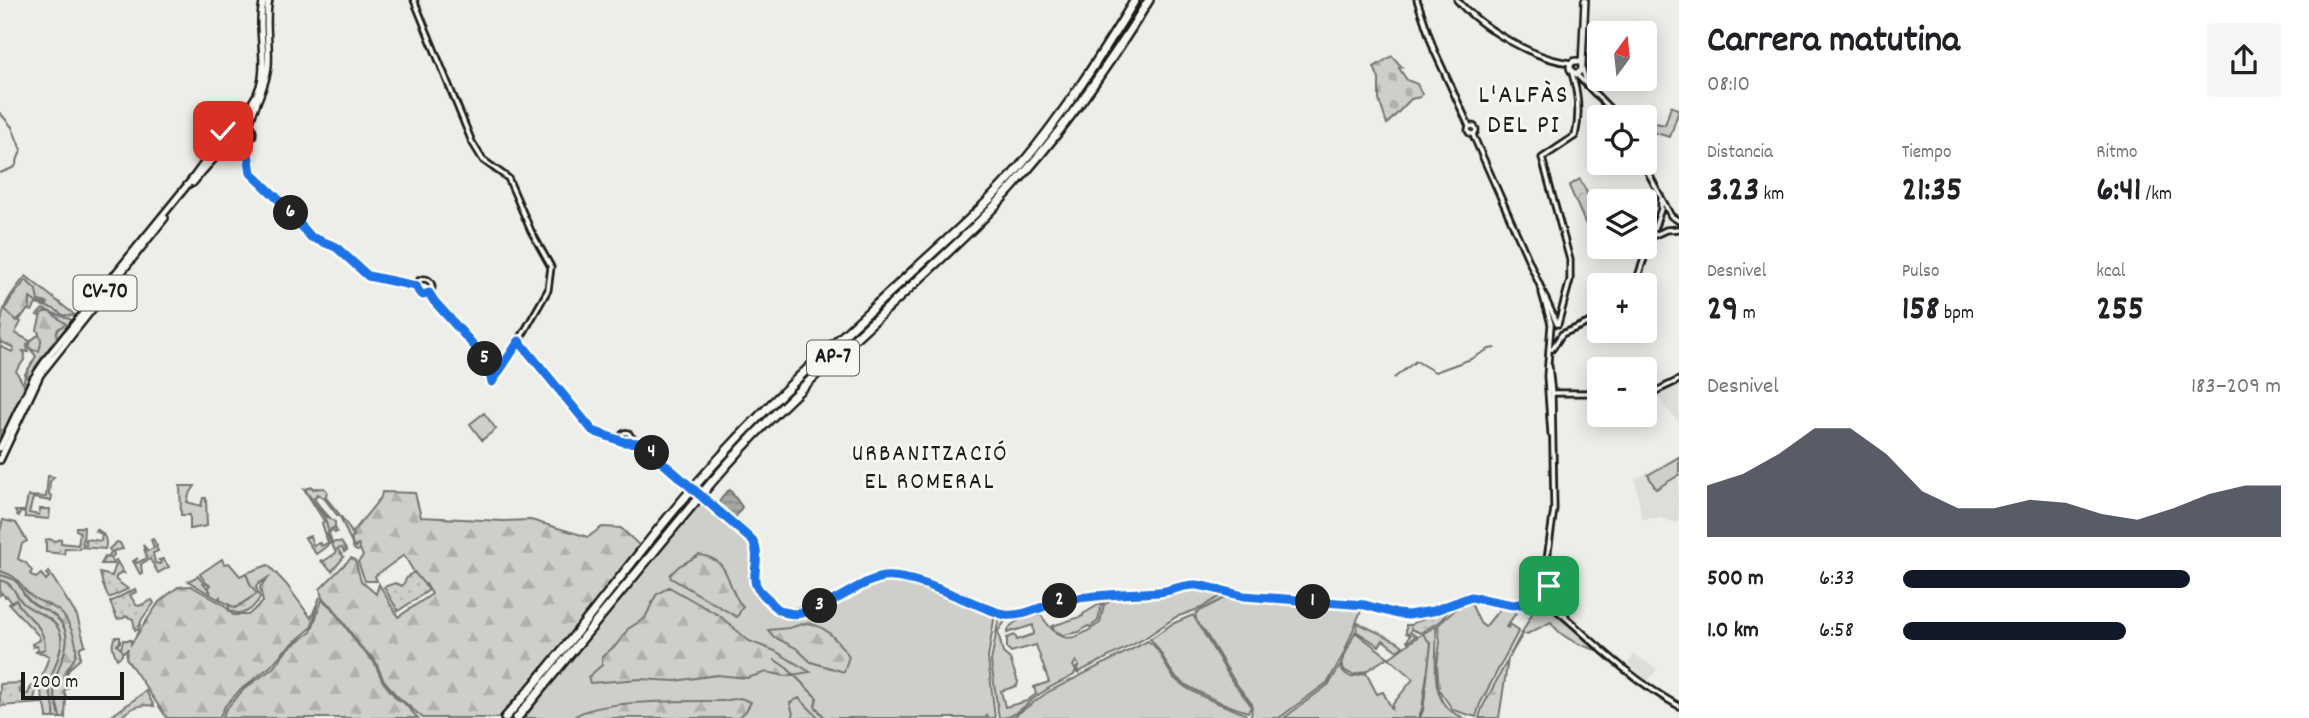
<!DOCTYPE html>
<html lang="es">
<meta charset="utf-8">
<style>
:root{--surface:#fff;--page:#f6f6f6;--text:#202124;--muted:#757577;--accent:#111827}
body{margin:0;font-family:Dekko,sans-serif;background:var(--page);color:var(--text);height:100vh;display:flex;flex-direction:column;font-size:26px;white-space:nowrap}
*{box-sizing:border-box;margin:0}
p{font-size:23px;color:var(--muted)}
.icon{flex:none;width:38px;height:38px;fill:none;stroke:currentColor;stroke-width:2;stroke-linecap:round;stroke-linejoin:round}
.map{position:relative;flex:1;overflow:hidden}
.panel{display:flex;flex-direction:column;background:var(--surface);width:630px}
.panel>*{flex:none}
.needle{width:46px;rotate:15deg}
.controls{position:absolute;left:1587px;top:21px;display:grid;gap:14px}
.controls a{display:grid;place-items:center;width:70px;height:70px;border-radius:7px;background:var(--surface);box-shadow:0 4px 18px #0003;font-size:35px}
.scale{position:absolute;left:21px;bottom:18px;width:103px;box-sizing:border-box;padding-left:7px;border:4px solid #1c1c1c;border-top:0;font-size:19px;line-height:24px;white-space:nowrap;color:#1c1c1c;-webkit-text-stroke:5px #f6f6f2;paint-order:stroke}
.pin{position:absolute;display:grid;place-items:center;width:60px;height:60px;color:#fff;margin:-30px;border-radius:14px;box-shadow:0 4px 10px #0006}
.km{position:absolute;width:35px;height:35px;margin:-18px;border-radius:50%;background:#222;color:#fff;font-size:19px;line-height:35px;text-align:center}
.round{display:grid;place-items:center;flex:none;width:74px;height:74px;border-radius:7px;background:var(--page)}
.overview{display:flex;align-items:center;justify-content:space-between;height:119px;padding:0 28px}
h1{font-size:38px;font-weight:800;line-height:52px}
.metrics{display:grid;grid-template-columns:repeat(3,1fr);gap:10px;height:119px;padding:7px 28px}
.metrics div{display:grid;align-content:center}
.metrics b{font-size:35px;font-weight:800}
.metrics small{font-size:19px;font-weight:400}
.metrics p{font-size:19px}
.chart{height:196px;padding:14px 28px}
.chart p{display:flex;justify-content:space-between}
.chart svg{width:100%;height:126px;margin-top:7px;fill:var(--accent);opacity:.7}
ul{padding:0 28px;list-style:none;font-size:23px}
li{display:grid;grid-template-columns:112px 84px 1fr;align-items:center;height:52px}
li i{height:18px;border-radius:9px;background:var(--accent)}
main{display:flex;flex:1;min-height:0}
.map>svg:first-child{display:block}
.built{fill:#ddddda}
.grass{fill:#cececb;stroke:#757574;stroke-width:2}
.forest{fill:url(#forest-firs);stroke:#757574;stroke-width:2}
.cemetery{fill:url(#cemetery-stones);stroke:#757574;stroke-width:2}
.park{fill:url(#park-crowns);stroke:#757574;stroke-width:2}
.garden{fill:url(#garden-dots);stroke:#757574;stroke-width:2}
.water{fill:url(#water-rules);stroke:#6f6f6d;stroke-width:2}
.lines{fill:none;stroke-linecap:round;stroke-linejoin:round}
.stream{stroke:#6f6f6d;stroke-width:2}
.minor-casing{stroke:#1c1c1c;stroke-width:9}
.major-casing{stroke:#1c1c1c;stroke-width:10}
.highway-casing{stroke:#1c1c1c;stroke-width:12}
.minor{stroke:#f6f6f2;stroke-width:3.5}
.major{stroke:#f6f6f2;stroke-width:5}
.highway{stroke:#f6f6f2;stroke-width:7}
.minor-bridge-casing{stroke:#1c1c1c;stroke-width:9;stroke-linecap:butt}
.minor-bridge{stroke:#f6f6f2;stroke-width:3.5}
.route-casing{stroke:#fff;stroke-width:14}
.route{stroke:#1a73e8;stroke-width:9}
.labels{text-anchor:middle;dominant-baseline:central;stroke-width:6;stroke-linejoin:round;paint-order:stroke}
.shield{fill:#f6f6f2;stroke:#5d5d5c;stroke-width:2}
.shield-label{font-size:21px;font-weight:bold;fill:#1c1c1c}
.neighbourhood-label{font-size:24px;letter-spacing:2px;fill:#1c1c1c;stroke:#f6f6f2}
.quarter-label{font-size:26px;letter-spacing:2px;fill:#1c1c1c;stroke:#f6f6f2}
</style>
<main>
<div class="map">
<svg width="1679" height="718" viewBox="0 0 1679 718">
<defs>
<pattern id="forest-firs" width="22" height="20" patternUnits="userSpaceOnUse" patternTransform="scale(1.75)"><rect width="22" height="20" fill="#cececb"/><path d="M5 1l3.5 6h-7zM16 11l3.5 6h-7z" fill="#b0b0ae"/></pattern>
<pattern id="cemetery-stones" width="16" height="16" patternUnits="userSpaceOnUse" patternTransform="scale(1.75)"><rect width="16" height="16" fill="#cececb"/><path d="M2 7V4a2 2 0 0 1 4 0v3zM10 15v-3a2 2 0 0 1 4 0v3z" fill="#b0b0ae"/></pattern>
<pattern id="park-crowns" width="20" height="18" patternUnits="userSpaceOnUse" patternTransform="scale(1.75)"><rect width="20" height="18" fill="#cececb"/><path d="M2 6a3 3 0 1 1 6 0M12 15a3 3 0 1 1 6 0" fill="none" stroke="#b0b0ae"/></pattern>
<pattern id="garden-dots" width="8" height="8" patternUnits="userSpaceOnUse" patternTransform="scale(1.75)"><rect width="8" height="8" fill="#cececb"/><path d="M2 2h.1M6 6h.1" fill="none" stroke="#b0b0ae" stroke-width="1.8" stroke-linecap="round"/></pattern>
<pattern id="water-rules" width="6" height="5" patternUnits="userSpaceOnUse" patternTransform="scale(1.75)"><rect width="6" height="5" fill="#a6a6a3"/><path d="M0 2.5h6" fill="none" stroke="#868684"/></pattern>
</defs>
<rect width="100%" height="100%" fill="#edede9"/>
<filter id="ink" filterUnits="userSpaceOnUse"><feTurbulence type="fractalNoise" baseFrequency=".0143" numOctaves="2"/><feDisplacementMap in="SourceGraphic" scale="14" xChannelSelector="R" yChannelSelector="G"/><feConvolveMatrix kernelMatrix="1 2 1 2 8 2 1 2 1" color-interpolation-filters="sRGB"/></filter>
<g filter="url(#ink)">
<!-- built -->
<path class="built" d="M1679,385V422L1665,407L1657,395Z
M1679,455V519L1677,523L1659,518L1642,519L1635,479Z
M1634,654L1657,669L1648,681L1628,664Z"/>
<!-- grass -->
<path class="grass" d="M1671,106L1679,110L1670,137L1652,132L1655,123L1665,125Z
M26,276L76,316L63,315L54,309L36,304L32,311L27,309L19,321L21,322L15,333L30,341L27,345L28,352L23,351L25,354L24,360L16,371L25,387L0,439V346L12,352L14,348L2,342L0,344C0,310 4,302 26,276Z
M43,309L72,320L40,360L27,384L24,381L25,374L37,355L29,347C31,337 39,335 47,331L41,317L37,315Z
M484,413L496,429L482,440L470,424Z
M1679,457V475L1656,489L1648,475Z
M180,486H195L189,495L187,502L201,506L203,498H206L207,526L190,529V515H181Z
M318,488C335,509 350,525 361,550L357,551L354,549L339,514L337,515L320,493L313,499L332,520L337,532L335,533L332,528L330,529L331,531L327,534L331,543L316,554L305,538L310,536L313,545L320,543L321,546L328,543L322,523L324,521L304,489Z
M702,498L752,544L756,560L753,583L766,600L783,613L811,612L877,580C903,573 969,602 995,613L988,658L995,718H989L986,714L987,718H524Z
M3,520L16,523L27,541L22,544L18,559L26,563L32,571L30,574L36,578L41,574L46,580L49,577L46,574L49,572L77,616L85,645L80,647V659L70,668L65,677C66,664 76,660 75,646C74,630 63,614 49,605C44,602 38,601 34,598C18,588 24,579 0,571V531Z
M222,559L224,564L229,563L240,576L246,573L251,586L258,593L235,608L220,600V597L218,599L188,581L198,576L211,593L208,587L210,585L206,583L200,574Z
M0,580C15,584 13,592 22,602C30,610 42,613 51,620C72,636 56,661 50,681C47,694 57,704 54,718H47C47,707 42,700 41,691C39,679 46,667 49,656L43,653L35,652L45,648C44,623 27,620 16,601L12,603L7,596L5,597L2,593L0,595Z
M1194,587L1221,592L1222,595L1201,608L1176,617L1142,640L1079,672L1076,668L1079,666L1076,661L1073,666L1078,673L1075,672L1074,675C1064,681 1052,685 1043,692C1028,701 1017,718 999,718L991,662L999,616L1006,620L998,631L1003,653L1010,659L1018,682L1017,686L1001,691L1005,707L1027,701L1036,694L1034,687L1049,682L1036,645L1011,652L1007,648V638L1015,635L1017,640L1034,634L1033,625L1007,633C1010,621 1029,614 1041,615C1061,646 1072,642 1100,623L1104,605L1120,595L1164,594Z
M1228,596L1273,600L1295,604L1362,608L1343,655L1328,682L1279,718H1251L1252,704L1235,682L1205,632C1200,627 1194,621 1196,613Z
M1105,601L1101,606L1098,621L1090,627L1088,626L1079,632L1063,635L1055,631L1052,626L1083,616V614Z
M1465,601H1470L1480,623L1485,627L1499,610L1500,605L1516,606L1514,612L1516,613L1506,627L1508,628L1510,624L1519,630L1480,704L1476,717L1453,710L1439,690L1437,665L1440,642L1438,625Z
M1540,602L1546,603L1596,650C1579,645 1559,636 1551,622L1527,634H1523L1508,659L1537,604Z
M1193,615L1232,681L1250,704L1251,707L1248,712C1230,707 1186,689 1174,675C1165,664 1161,649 1150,639L1172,624Z
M1358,623L1398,642L1403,646L1397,651L1383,640L1379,646L1356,631Z
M1436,626C1439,651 1427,693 1451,711C1455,714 1461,716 1464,718H1420L1423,710L1427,674L1422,709L1418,718H1284L1329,684L1340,666L1343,672L1351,677L1366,673L1377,694L1383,692L1392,709L1393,704L1413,679L1389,658L1419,636Z
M1355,632L1388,657L1366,671L1353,675L1345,671L1341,664Z
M1148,641C1161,649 1164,666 1174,678C1190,694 1223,705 1245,714L1248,718H1012L1048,692Z"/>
<!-- forest -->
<path class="forest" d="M26,280L36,290L38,301L48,303L47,305L37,303L30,298V308L16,321L5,309L12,297Z
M44,312H50L66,324L58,329L56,334L57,337L35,367L31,378L28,379L26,374L36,356L31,350L39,351C42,342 42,338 37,330L41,314Z
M312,487L313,489L324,488L327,491L326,496L324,498L318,494L314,498L325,515L335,522V527L331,529L329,534L325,518L306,491V489Z
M382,492L415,493L421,517L503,521L531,520L588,537L602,527L621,528L640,546L566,640L499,718H423L396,695L383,679L375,660L361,647L332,606L322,598L320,589L351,558L355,560L361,581L376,594L379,584L398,617L432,594L426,584L402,586L415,574L404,555L375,576L377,581H365L358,562L363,556L358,544L356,547L353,546L351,538L354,536L353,532L381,497Z
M699,555C734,559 725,590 743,606L737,617L671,578L670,575L679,566Z
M268,565L286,584L311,618L320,597L311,628L285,650L271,666L240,690L225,706L219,718H167L126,658L128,648L125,652L122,651V655L117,659C114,652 110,644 115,637H120V642L117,645L121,649L123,640H131V644L159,602L178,587L191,586L224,605L233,615H248L263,602L260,587L270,576L256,586L260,598C252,610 244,617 230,611L228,604L235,608L257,594L251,586L246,573Z
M0,571C24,578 18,588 34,598C42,603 51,605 59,611C68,618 80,644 75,657C72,664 66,668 64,676L70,686L64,691L66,697L65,718H54C57,704 47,695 50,681C56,661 72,636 51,620C42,613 30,610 22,602C13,592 15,584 0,580Z
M669,587L720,616L749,641L775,651L810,672L785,676L767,672L747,678L717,675L675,681L640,679L590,683L588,677L602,665V657L617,644L628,629L645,618L656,595Z
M322,600L332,608L359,646L374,662L383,682L397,699L403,702L418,718H222L226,709L244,689L273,668L288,649L311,632Z
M806,623C828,626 835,639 849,656L844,672L811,662L796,648L774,637L768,630L789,628Z
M1508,659L1499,718H1479L1482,708Z
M740,698L751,702L746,711L738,718H573C594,699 692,701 723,701Z
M799,698L819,718H794L790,703Z"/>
<!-- cemetery -->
<path class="cemetery" d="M1392,56L1402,67L1399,68L1407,80L1417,84L1422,94L1420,97L1411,99L1387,124L1379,100V79L1374,67Z"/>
<!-- park -->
<path class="park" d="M1580,179L1599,217V220L1587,227L1569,186Z"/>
<!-- garden -->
<path class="garden" d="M48,476L54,477L50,482L49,495L52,496L51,501L33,498L29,513L39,515L40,509H50L49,519L25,517V513L20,512L19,516L17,515L15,511H25L28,496L46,497Z
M76,527H84L83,545H86V539L101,541L102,534L95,531L96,529C104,533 108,540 105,549L80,547L79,549L65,548L64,554L46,552V540L49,539L55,541L61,539V543L78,545L80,532L76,530Z
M330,536L332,542H341L347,551L344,552L342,548L337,549L344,557L332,571L320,560L324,561L336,553L329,538Z
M153,539L157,546L156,547L158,551L153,553L155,563L160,564L161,561L159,560L163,559L169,567L158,573L150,559L141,564L142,573L140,574L133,561L138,558L135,561L137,563L147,558L143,545L148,551L154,548L151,540Z
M117,542L120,543L123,549L113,551L114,555L111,558L113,562L116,560L124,573L121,572L116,577V580L128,589L109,598L103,585L100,573L112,576L116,564H101L105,557L108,558L111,552L109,549Z
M414,572L429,590L398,611L384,587L395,583L402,586L408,576Z
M135,589L136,592L130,595L136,605L139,606L152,600L154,603L142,619L138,630H135L133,619L125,616L124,618L117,619L110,602Z
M16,600C27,620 44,622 45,649L39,651L37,646L33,647L32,644L40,640L39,636L9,604Z
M1450,610L1440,621L1420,633L1411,629L1410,632L1416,636L1408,642L1407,641L1410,635L1406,633V625H1412L1413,623Z
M21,683L20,693L28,694L31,686L37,687L33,703H43L0,706V684Z
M146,691L154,706C140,703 130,708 120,718H109Z"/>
<!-- water -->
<path class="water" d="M730,490L742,507L735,518H732L717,505L726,492Z"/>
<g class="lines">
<!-- stream -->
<path class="stream" d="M0,113L12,127L21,150L15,167L0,173
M1394,378L1416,361L1435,372L1471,359L1489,349L1495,348
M0,575C26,581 15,588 31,602C39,609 50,610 58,619C80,642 53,666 54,691C55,700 59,709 60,718
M775,660L787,668L817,698L815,706L825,718
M1419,718L1423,710L1431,644L1423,634"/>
<defs>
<path id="minor" d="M414,0L472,142L483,160L508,178L531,231L551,267L548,290L519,341L492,382
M1417,0L1434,50L1469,126
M1457,0C1481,28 1535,60 1572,63
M1582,67L1586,81
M1576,74L1618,117
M1468 130a4 4 0 1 1 8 0a4 4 0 1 1-8 0Z
M1473,135L1557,324
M244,145L248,153L251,173L279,200L311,237L336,247L368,276L416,286
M1643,163L1671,216L1679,221
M1653,236L1666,230L1679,229
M416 287a8 8 0 1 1 16 0a8 8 0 1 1-16 0Z
M1635,285L1661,209V200
M429,293L486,359L492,381
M1542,293L1551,324L1547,376L1551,434
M1558,324L1570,280V260L1542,158L1575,136C1580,116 1578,93 1572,73
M519,341L593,431L602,436L622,439
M1552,349L1562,334L1600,318
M1554,393H1600
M1645,393L1656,391L1679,380
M621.5 437a4.5 4.5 0 1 1 9 0a4.5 4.5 0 1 1-9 0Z
M630,436L682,479
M711,504L753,541L758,556L755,576L756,586L778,609L788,613L814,609L876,579L888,576L927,586L962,597L996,613L1018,616L1063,600L1106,594L1162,592L1192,585L1244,596L1365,605L1402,615H1419L1433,611L1471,597L1513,605L1527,604L1544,599L1574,625
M1547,569C1550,588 1553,601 1566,616
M1543,588L1554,509L1552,395L1549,366
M1573,624C1606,654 1640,685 1679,706"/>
<path id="major" d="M1570 67a6 6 0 1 1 12 0a6 6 0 1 1-12 0Z
M1582,65L1585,0
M250,123C254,104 266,88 268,66C270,44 264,22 269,0
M193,183C201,173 209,163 219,154C229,146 260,147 251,126C249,120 245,118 239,116
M0,448L33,379L50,354L193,178L220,141L227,121C233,117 242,115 246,110C278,76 253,36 264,0
M0,460L40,375L165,218"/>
<path id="highway" d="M505,718C583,632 648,534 728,449C787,385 852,328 915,269C951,236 989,203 1021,165C1064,114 1100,57 1135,0
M517,718C562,663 607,609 652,554C689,509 725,464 767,422C833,356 904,295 971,230C1041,162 1098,83 1149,0"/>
</defs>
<!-- minor casing -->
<use href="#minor" class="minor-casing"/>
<!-- major casing -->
<use href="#major" class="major-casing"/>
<!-- highway casing -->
<use href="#highway" class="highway-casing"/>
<!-- minor -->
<use href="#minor" class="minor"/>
<!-- major -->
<use href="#major" class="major"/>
<!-- highway -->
<use href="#highway" class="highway"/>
<defs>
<path id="minor-bridge" d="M682,479L711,504"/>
</defs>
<!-- minor-bridge casing -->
<use href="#minor-bridge" class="minor-bridge-casing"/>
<!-- minor-bridge -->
<use href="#minor-bridge" class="minor-bridge"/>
</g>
</g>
<g class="lines" filter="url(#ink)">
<defs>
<path id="route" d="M223,131L228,142L236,146L244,145L248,153L251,173L279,200L311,237L336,247L368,276L416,286L419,292L423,295L429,293L434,301L486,359L492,382L519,341L593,431L624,442L640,443L753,541C762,559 750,575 757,587C760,592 764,595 768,599C772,603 775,608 780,610C810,627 854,581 884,577C914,573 975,606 1005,615C1027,617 1046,603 1067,600C1098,594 1128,594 1159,592C1172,591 1184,584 1196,585C1213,587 1228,593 1244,596L1365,605L1397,614L1408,615L1433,611L1471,597L1513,605L1535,602L1543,588L1550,589L1549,586"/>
</defs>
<!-- route casing -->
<use href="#route" class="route-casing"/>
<!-- route -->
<use href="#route" class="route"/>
</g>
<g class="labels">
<!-- shield labels -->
<g class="shield">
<rect x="73.5" y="275.5" width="63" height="35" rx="5"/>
<rect x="807" y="340.5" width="52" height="35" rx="5"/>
</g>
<g class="shield-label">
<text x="105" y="293">CV-70</text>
<text x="833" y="358">AP-7</text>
</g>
<!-- neighbourhood labels -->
<g class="neighbourhood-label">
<text x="930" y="455">URBANITZACIÓ<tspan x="930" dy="28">EL ROMERAL</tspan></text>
</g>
<!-- quarter labels -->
<g class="quarter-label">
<text x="1524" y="96">L'ALFÀS<tspan x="1524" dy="30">DEL PI</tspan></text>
</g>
</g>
</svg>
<div class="controls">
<a><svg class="needle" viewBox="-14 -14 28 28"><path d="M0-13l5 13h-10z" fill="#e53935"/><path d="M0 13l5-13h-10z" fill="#757577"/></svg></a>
<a><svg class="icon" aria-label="locate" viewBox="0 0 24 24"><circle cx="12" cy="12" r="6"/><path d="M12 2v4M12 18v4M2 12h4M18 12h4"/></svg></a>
<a><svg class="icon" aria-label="layers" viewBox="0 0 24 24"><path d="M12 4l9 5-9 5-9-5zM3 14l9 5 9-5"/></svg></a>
<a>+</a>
<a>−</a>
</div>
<div class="scale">200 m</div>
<div class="pin" style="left:1549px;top:586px;background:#1e9e55"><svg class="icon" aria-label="arrive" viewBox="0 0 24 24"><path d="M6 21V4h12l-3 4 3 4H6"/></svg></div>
<div class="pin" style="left:223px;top:131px;background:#d93025"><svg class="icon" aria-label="check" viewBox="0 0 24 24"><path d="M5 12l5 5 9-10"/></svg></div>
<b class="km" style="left:1313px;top:602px">1</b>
<b class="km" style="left:1060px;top:601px">2</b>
<b class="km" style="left:820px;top:606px">3</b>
<b class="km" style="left:652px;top:453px">4</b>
<b class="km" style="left:485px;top:359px">5</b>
<b class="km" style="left:291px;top:213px">6</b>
</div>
<section class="panel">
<div class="overview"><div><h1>Carrera matutina</h1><p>08:10</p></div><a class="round"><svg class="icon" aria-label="share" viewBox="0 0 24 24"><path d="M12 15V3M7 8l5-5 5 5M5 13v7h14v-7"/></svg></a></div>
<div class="metrics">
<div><p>Distancia</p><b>3.23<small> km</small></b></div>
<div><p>Tiempo</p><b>21:35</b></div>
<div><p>Ritmo</p><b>6:41<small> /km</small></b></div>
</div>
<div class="metrics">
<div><p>Desnivel</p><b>29<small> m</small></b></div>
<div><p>Pulso</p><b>158<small> bpm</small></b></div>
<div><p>kcal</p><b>255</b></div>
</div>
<div class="chart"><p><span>Desnivel</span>183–209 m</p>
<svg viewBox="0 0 160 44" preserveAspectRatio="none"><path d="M0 44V26L10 22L20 15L30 6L40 6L50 15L60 28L70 34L80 34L90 31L100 32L110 36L120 38L130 34L140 29L150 26L160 26V44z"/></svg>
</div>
<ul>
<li><b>500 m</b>6:33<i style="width:76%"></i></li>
<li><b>1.0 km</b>6:58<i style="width:59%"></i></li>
</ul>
</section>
</main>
